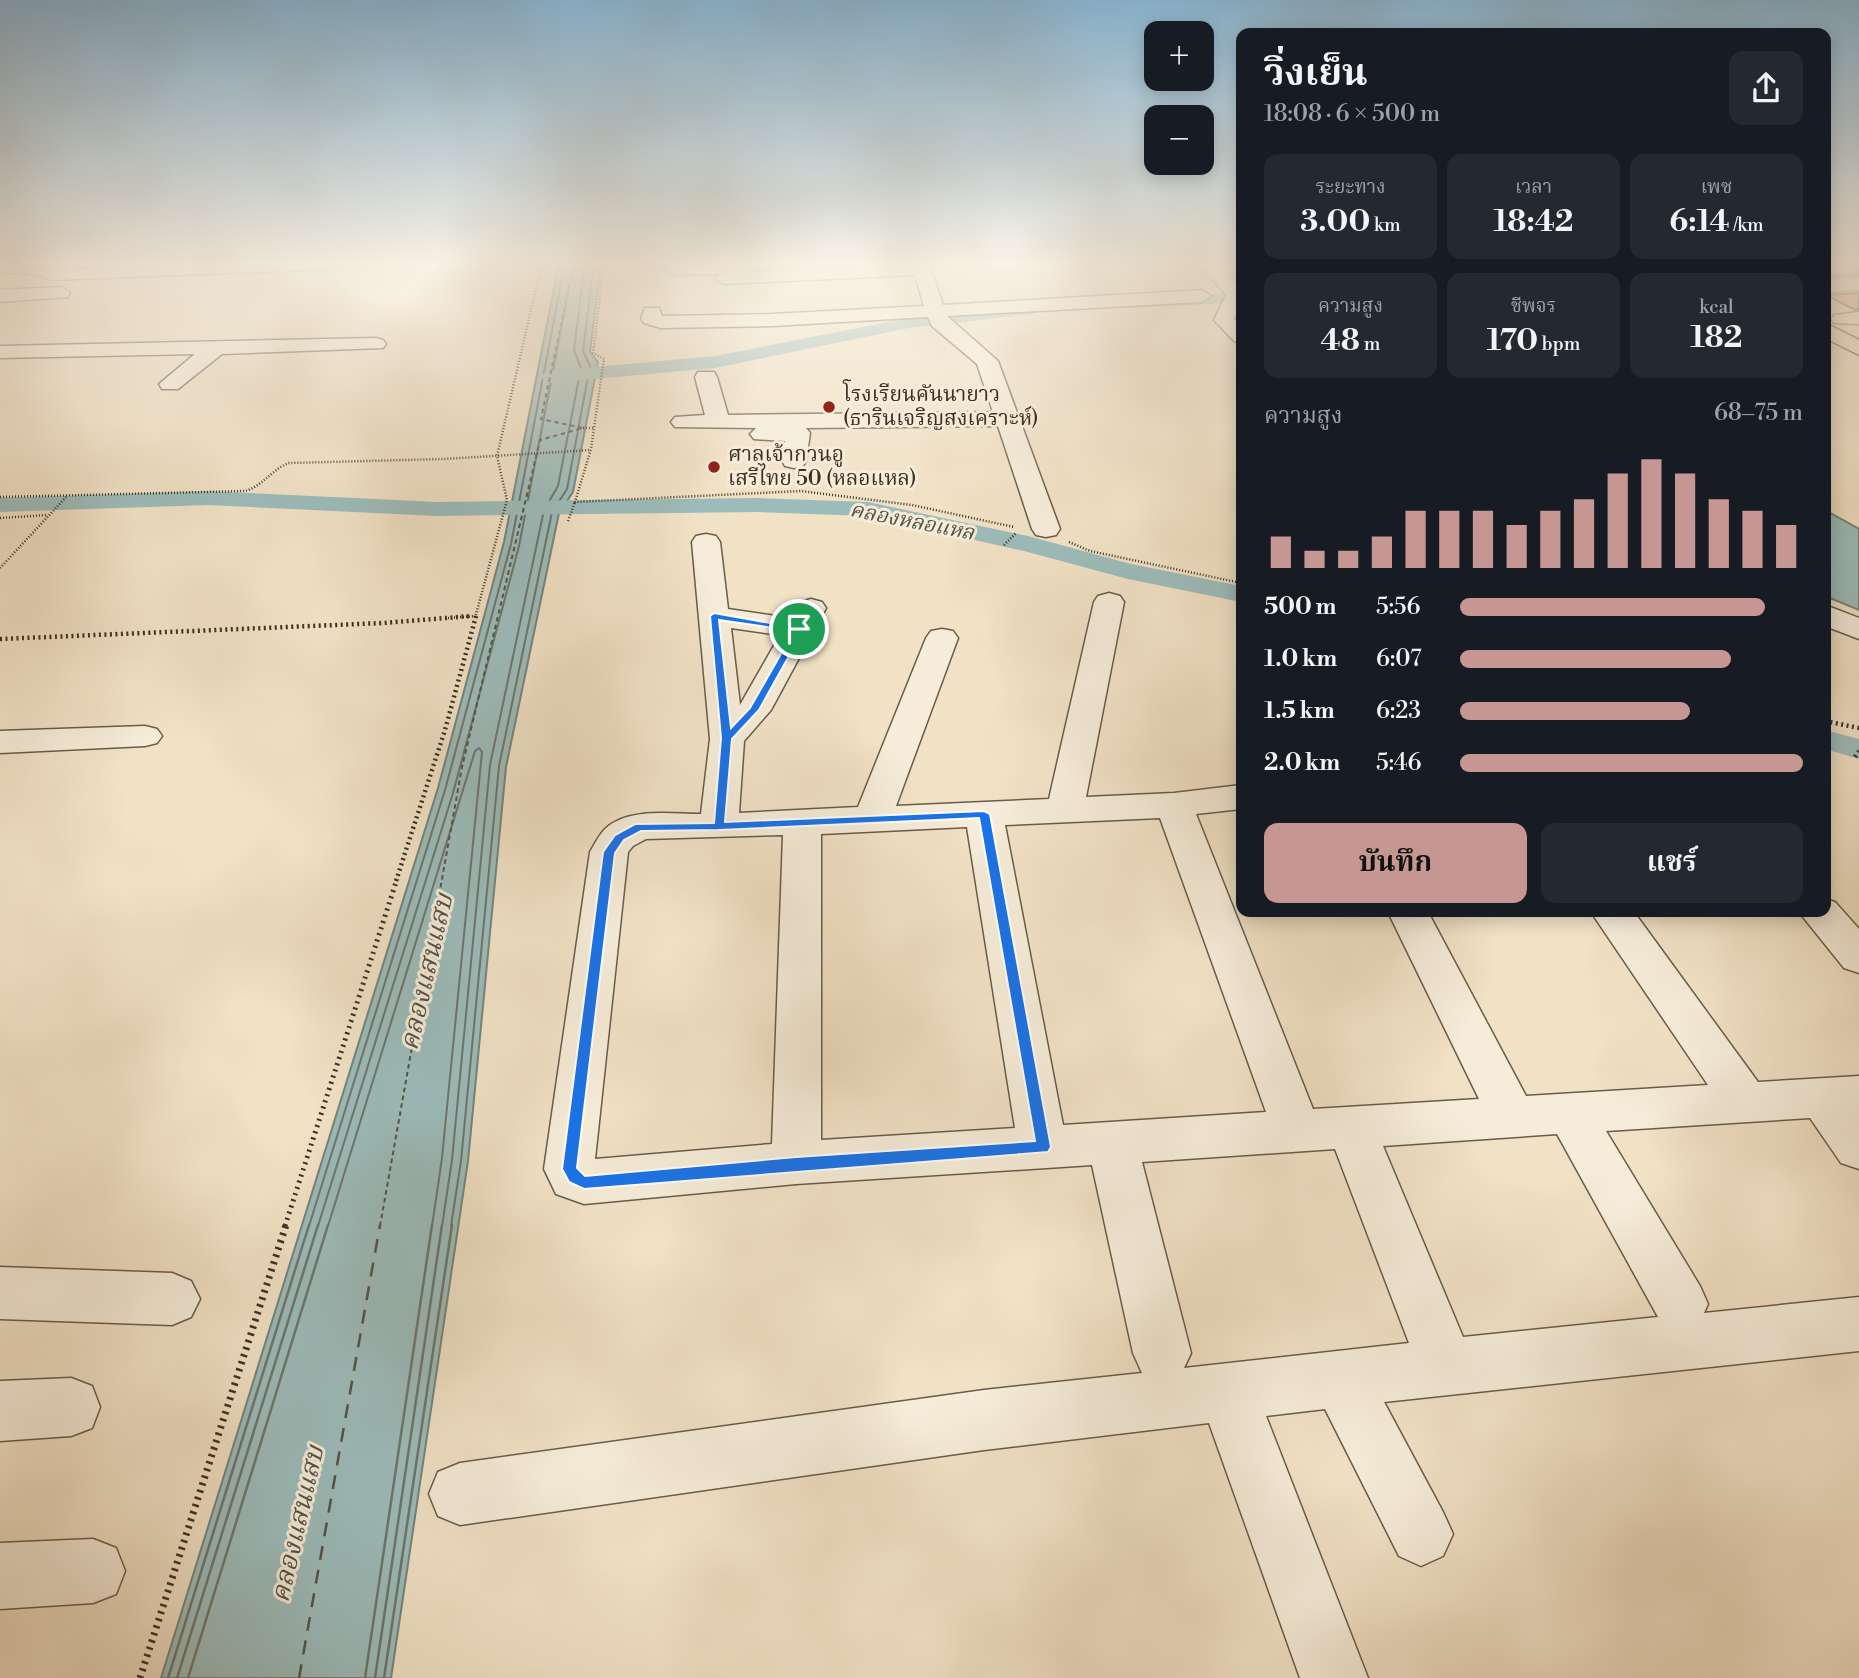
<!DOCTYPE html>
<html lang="th">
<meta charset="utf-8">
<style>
:root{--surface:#171b24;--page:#242831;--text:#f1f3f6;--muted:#9ea1a6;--accent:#c59692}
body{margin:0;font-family:"Libre Bodoni","Noto Serif Thai",serif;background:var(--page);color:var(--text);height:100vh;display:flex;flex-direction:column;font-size:26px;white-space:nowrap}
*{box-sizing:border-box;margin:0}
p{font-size:23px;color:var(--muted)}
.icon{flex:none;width:38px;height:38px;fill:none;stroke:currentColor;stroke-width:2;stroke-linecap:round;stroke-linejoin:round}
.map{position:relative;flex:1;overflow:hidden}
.sheet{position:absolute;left:1236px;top:28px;width:595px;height:889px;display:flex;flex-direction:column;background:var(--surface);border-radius:14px;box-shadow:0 4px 18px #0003}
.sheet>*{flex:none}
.controls{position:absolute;left:1144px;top:21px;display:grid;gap:14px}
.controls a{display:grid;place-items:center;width:70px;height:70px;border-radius:14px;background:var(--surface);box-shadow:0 4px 18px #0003;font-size:35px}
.pin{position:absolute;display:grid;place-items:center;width:60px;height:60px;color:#fff;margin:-30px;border:4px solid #fff;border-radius:50%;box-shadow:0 2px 7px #0007}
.round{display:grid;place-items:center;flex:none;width:74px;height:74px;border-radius:14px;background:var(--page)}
.overview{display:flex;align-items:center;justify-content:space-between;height:119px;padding:0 28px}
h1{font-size:38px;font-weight:700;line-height:52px}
.metrics{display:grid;grid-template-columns:repeat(3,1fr);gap:10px;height:119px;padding:7px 28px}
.metrics div{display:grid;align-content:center;border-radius:14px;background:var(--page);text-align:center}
.metrics b{font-size:30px;font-weight:700}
.metrics small{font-size:19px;font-weight:400}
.metrics p{font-size:19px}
.chart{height:196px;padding:14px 28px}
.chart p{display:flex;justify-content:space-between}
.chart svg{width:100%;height:126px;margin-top:7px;stroke:var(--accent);stroke-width:6}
.action{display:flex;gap:14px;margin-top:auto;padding:14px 28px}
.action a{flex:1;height:80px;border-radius:14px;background:var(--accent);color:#111;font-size:28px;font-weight:700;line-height:80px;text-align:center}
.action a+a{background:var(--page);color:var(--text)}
ul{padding:0 28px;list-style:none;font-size:23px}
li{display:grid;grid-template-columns:112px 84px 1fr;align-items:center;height:52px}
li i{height:18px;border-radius:9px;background:var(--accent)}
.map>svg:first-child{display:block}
.water{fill:#9cbcbb;stroke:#75847e;stroke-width:2}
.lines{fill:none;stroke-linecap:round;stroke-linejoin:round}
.shore-far1{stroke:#6c766e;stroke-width:2}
.shore{stroke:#6c766e;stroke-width:2.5}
.canal{fill:#9cbcbb;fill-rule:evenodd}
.ferry-far1{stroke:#535348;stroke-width:2;stroke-dasharray:4.5 3.5;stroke-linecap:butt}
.ferry{stroke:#535348;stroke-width:2.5;stroke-dasharray:14 10;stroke-linecap:butt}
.building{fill:#df9787;stroke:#3b3022;stroke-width:2}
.minor-casing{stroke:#685c4b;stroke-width:3}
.major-casing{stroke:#3b3022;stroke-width:3}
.path-far3{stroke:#3b3022;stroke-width:2.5;stroke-dasharray:1 2;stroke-linecap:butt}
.path-far2{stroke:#3b3022;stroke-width:4.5;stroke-dasharray:2 3.5;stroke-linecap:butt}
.path-far1{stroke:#3b3022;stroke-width:5;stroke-dasharray:2 4.5;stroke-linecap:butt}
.path{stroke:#3b3022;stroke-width:7;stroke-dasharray:2.5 5;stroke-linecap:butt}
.minor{fill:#f6ecd9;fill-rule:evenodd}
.major{fill:#f1e1c5;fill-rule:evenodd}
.route{fill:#1a73e8;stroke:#fff;stroke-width:2;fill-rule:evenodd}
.poi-dot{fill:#8f2418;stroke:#f6ecd9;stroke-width:2.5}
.labels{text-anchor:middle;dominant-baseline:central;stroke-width:6;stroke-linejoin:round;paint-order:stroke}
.far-poi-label{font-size:21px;fill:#3b3022;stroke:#f6ecd9;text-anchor:start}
.far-water-label{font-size:21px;font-style:italic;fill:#535348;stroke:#f6ecd9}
.water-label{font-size:26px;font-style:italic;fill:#535348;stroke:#f6ecd9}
</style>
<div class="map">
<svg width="1859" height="1678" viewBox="0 0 1859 1678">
<rect width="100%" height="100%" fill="#f1e1c5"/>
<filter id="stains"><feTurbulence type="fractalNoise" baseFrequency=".00286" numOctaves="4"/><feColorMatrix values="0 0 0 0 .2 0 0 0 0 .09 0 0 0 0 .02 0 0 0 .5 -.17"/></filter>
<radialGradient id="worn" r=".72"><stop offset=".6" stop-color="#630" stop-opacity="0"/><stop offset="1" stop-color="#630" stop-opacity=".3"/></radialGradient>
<!-- water -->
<path class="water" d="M559,263H601L590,352L598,362L573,492L559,513L506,767L468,1161L391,1678H161L438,788L504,542Z
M1825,510L1859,529V610L1825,596Z"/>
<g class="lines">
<!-- shore-far1 -->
<path class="shore-far1" d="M309,1226L445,790L511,544L565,263
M318,1226L453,793L519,546L574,263
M328,1226L475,751L479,748L482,752L442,1158L432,1226
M442,1226L452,1160L490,765L544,510L558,486L581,368L574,350L585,263
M451,1226L461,1161L499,766L552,512L567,489L590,366L583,351L594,263"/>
<!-- shore -->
<path class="shore" d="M168,1678L309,1225
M177,1678L318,1225
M188,1678L328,1225
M365,1678L432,1225
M375,1678L442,1225
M384,1678L452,1225"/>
<!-- canal -->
<path class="canal" d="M1241,292V302L1160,307L1151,302L1160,297Z
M1028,305L1037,310L1034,314L909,328L715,368L551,383L544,381L541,377L544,373L551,371L715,356L909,318Z
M208,491L437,502L758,498L868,502L1028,536L1131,564L1241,586V602L1128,579L1024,551L868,516L758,512L437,516L208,505L0,512V498Z
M1825,730L1859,739V759L1825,749Z"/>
<!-- ferry-far1 -->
<path class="ferry-far1" d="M380,1226L462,767L540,440L583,428L541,419L574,263"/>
<!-- ferry -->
<path class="ferry" d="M299,1678L380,1225"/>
</g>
<!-- building -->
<path class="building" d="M1825,263H1859V275L1825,277Z
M1859,293V309L1855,310L1826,295Z"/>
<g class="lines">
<defs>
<path id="minor" d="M0,263H32L54,270L211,263H370L361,268L53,280L28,273H0Z
M705,263H757L760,267L752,272L929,263L943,305L1202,290L1211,296L1202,302L947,316L998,361L1060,529L1056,535L1046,537L1036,535L1032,529L998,426L806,428L810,433L806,461L803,466L794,468L785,466L782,461L785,441L754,439L750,434L756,428L675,427L671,422L675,417L705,415L695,377L698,372H714L717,377L728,415L993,412L977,364L932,326L928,317L772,326L661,328L644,323L641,319L645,308H659L662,316L772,314L924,306L915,275L724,284L715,279L718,275L730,273L676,275L667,270L676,265Z
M1199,263H1218L1241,288V305L1234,319L1241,325V343L1234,341L1214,320L1226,295Z
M1859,278V290L1825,292V280Z
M61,287L70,293L68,297L0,302V290Z
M1859,312V324L1834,323L1831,319L1834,315Z
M376,338L383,340L386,344L383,348L222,354L178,389H162L159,384L195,354L0,358V346Z
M706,534L716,536L720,542L728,609L790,618L800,602L811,599L822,602L826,608L771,710L744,741L739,813L858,807L926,638L931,631L942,629L953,631L958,638L896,806L1049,799L1094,602L1098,596L1109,593L1120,596L1124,602L1086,797L1174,793L1241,785V809L1196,814L1313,1109L1479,1099L1388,912H1428L1526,1096L1708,1085L1591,912H1634L1758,1082L1859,1076V1169L1841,1163L1810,1118L1606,1131L1700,1286L1708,1304L1704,1313L1859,1297V1351L1384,1402L1443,1512L1453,1534L1443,1556L1421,1566L1399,1556L1325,1409L1266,1416L1368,1678H1300L1209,1423L984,1450L460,1525L438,1516L429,1494L438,1472L460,1463L984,1390L1142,1373L1133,1353L1092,1165L796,1184L584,1204L556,1194L544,1169L590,852C594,845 599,835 605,829C628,807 672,814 701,814L710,739L692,542L696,536ZM731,628L780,635L740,705ZM1160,818L1266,1112L1063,1125L1005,825ZM967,827L1015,1128L821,1140V834ZM783,835L772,1144L595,1159L628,852L633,846L646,839ZM1557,1134L1658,1317L1463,1337L1383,1146ZM1335,1149L1409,1343L1184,1368L1191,1353L1142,1162Z
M1825,605L1859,618V639L1825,626Z
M145,726L157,729L162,736L157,743L145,746L0,753V731Z
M1825,899L1835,902L1859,929V973L1844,968L1799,912H1825Z
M0,1267L172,1273L191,1281L200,1299L191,1317L172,1325L0,1319Z
M71,1378L92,1386L100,1407L92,1428L71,1436L0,1441V1381Z
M93,1539L116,1548L125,1571L116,1594L93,1603L0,1609V1543Z"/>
<path id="major" d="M1825,323L1859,340V355L1825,338Z"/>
</defs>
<!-- minor casing -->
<use href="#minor" class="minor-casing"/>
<!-- major casing -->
<use href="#major" class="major-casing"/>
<!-- path-far3 -->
<path class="path-far3" d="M604,263L593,353L604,359L591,449L575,502L801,491L912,505L1014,527
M583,428H595
M0,497L245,491C263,486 272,469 289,463L444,459L591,450
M0,518L48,515
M568,521L575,502
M1069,542L1090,551L1241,583
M1004,545L1016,533
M0,568L67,496
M448,618L475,616
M475,618L507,500L497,456L542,263"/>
<!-- path-far2 -->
<path class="path-far2" d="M0,639L383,623L471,616
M1825,721L1859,728
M1855,757L1859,751
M396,881L445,730L476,616"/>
<!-- path-far1 -->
<path class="path-far1" d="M285,1226L397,879"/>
<!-- path -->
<path class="path" d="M140,1678L286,1225"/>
<!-- minor -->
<use href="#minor" class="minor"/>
<!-- major -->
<use href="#major" class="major"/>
</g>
<!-- sky -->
<linearGradient id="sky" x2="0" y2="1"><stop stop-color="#89b7d6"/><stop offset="0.53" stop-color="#f9f2e5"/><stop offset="1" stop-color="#f9f2e5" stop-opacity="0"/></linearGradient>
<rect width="1859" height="498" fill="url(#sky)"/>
<!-- route -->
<path class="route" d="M714,613L804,629L759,710L732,739L725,822L984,811L990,814L1051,1147L1048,1152L584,1189L569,1182L562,1169L603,852L615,835L635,824L714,823L721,738L710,616ZM719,620L794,631L750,708L731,728ZM979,818L1035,1141L796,1157L585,1176L577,1168L615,853L624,840L641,831L719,830Z"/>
<!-- markers -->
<g class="poi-dot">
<circle cx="829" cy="407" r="7"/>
<circle cx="714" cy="467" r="7"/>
</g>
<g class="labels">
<!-- far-poi labels -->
<g class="far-poi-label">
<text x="843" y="395">โรงเรียนคันนายาว<tspan x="843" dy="24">(ธารินเจริญสงเคราะห์)</tspan></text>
<text x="728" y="455">ศาลเจ้ากวนอู<tspan x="728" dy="24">เสรีไทย 50 (หลอแหล)</tspan></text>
</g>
<!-- far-water labels -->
<g class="far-water-label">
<text transform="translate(912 522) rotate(11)">คลองหลอแหล</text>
</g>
<!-- water labels -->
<g class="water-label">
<text transform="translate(427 972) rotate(-77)">คลองแสนแสบ</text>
<text transform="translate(298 1524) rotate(-77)">คลองแสนแสบ</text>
</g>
</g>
<rect width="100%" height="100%" filter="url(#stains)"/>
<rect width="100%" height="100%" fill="url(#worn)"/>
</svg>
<div class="controls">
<a>+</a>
<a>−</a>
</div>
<div class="pin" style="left:799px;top:629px;background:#1e9e55"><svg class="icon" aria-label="arrive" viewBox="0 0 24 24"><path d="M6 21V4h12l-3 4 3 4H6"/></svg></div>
<section class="sheet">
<div class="overview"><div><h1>วิ่งเย็น</h1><p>18:08 · 6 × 500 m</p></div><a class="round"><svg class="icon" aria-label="share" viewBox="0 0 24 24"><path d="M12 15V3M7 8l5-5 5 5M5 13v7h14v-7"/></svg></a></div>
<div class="metrics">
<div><p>ระยะทาง</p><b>3.00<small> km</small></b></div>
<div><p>เวลา</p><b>18:42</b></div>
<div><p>เพซ</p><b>6:14<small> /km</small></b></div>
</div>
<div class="metrics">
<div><p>ความสูง</p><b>48<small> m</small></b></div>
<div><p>ชีพจร</p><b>170<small> bpm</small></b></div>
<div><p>kcal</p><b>182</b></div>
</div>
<div class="chart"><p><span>ความสูง</span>68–75 m</p>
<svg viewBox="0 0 160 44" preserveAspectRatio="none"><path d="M5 44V33M15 44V38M25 44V38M35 44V33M45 44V24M55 44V24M65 44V24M75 44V29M85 44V24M95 44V20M105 44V11M115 44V6M125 44V11M135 44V20M145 44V24M155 44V29"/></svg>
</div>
<ul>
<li><b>500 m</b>5:56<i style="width:89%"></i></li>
<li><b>1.0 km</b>6:07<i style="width:79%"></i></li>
<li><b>1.5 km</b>6:23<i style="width:67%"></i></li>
<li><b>2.0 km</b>5:46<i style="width:100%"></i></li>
</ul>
<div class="action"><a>บันทึก</a><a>แชร์</a></div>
</section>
</div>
